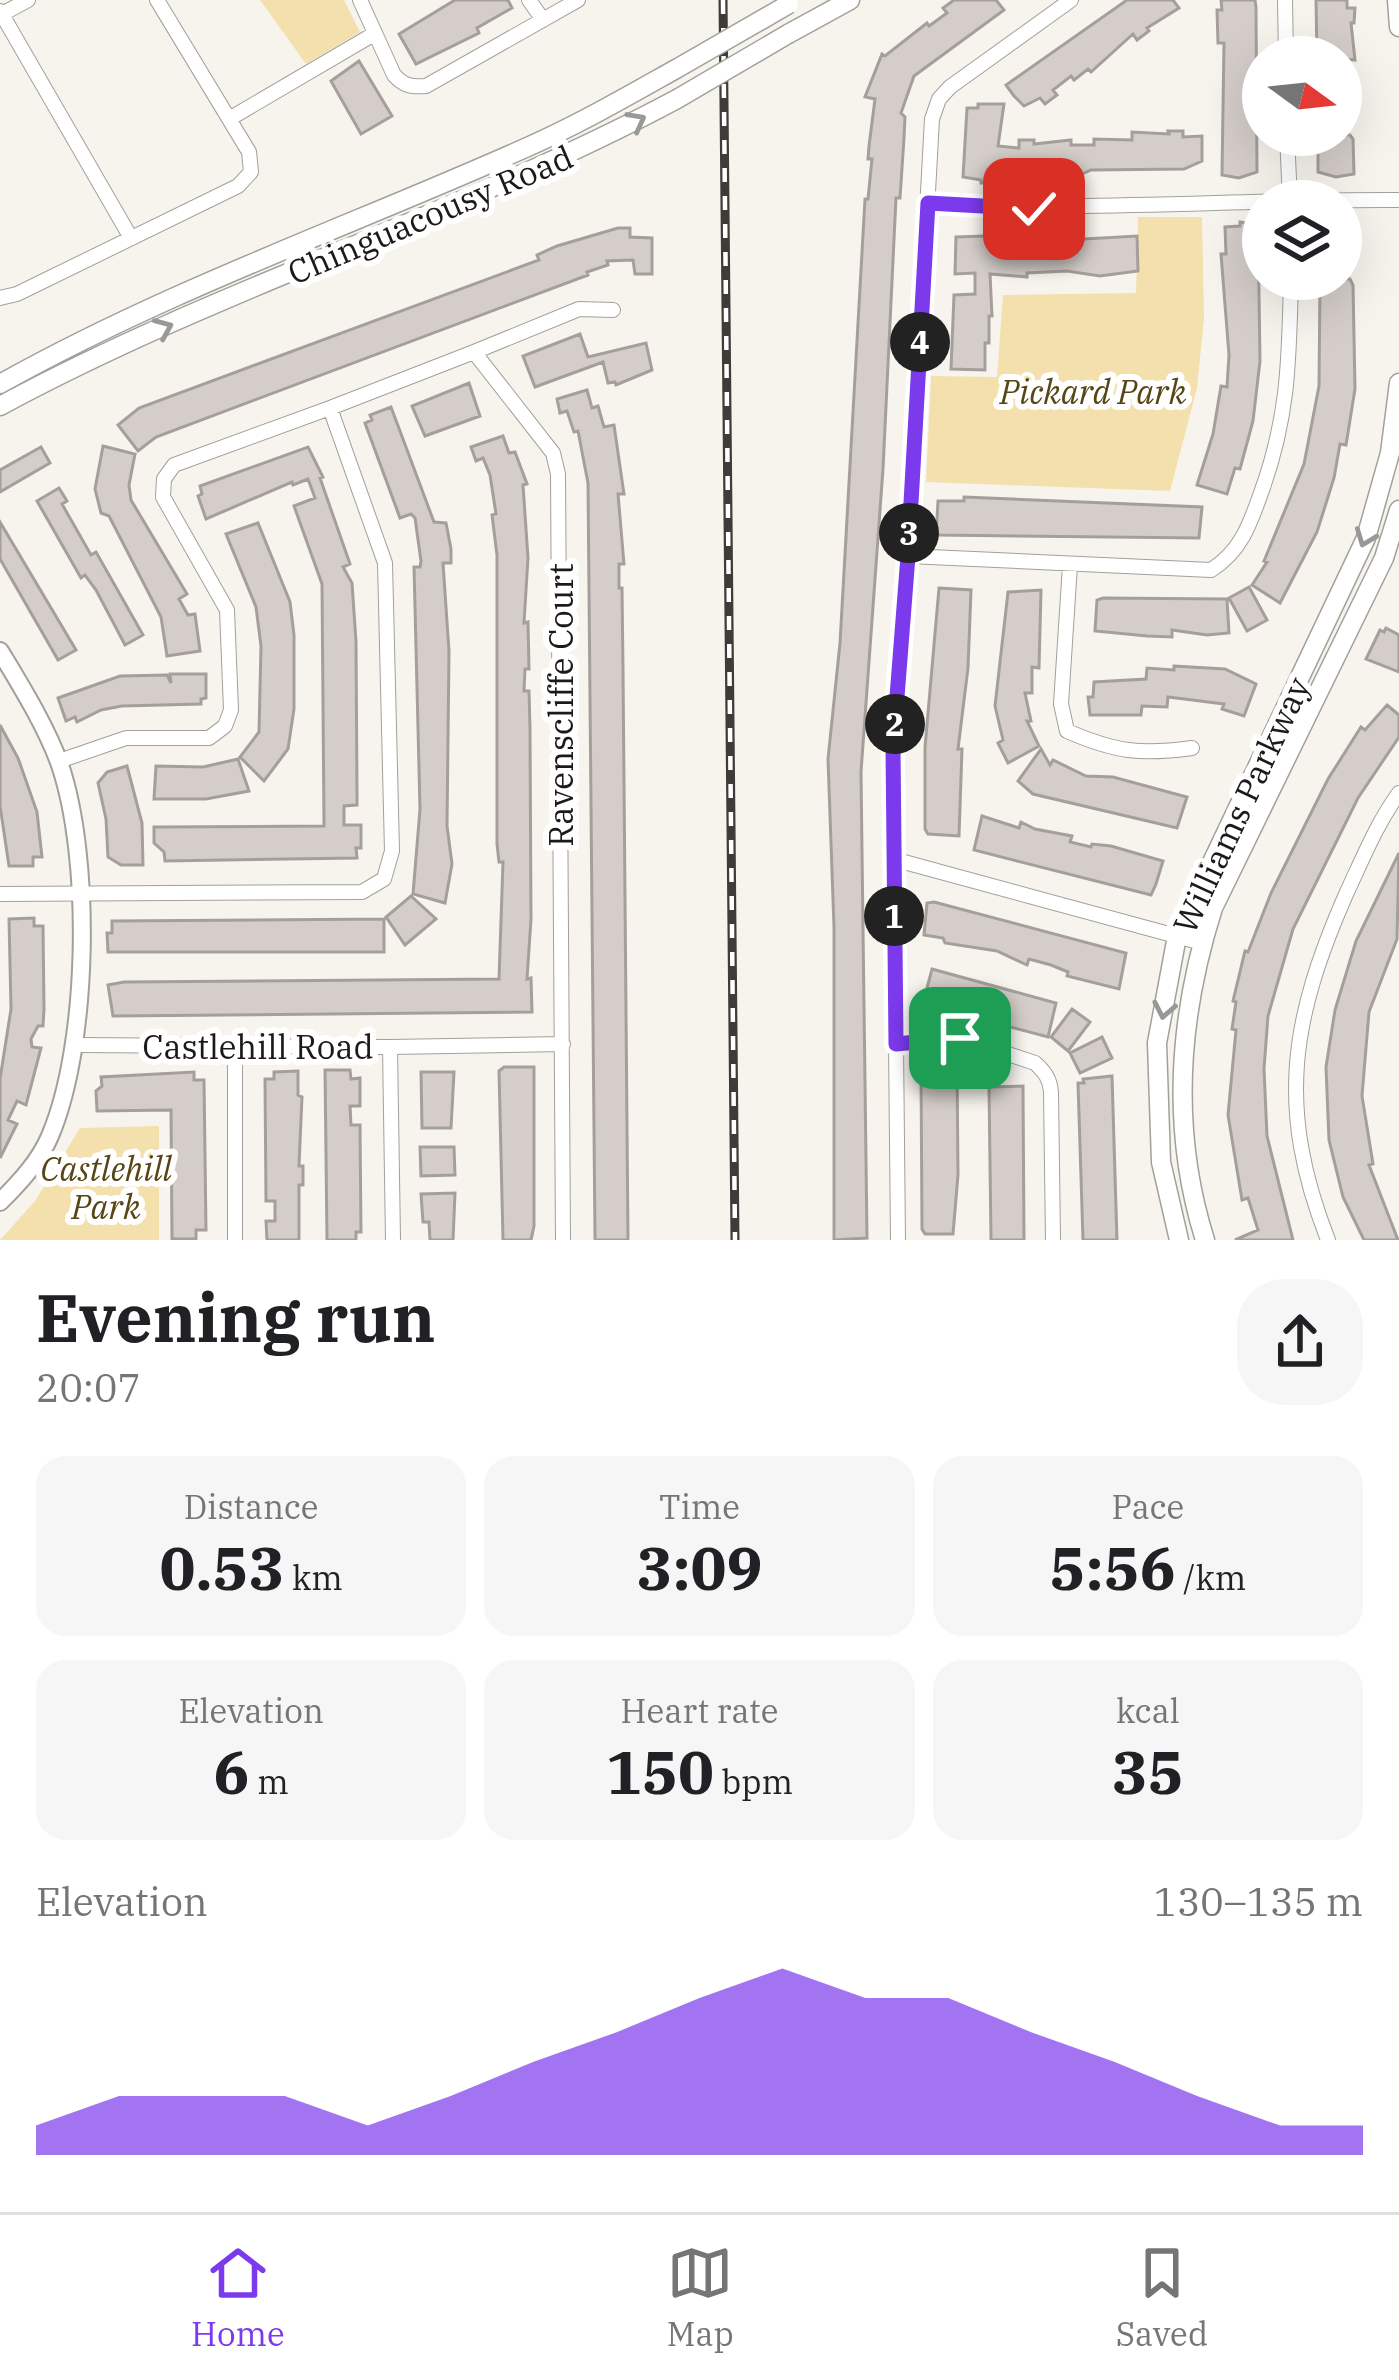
<!DOCTYPE html>
<meta charset="utf-8">
<style>
:root{--surface:#fff;--page:#f6f6f6;--text:#202124;--muted:#757577;--line:#e0e0e0;--accent:#7c3aed}
body{margin:0;font-family:"IBM Plex Serif",serif;background:var(--page);color:var(--text);height:100vh;display:flex;flex-direction:column;font-size:45px;white-space:nowrap}
*{box-sizing:border-box;margin:0}
p{font-size:39px;color:var(--muted)}
.icon{flex:none;width:66px;height:66px;fill:none;stroke:currentColor;stroke-width:2;stroke-linecap:round;stroke-linejoin:round}
.map{position:relative;height:1240px;overflow:hidden}
.sheet{display:flex;flex-direction:column;background:var(--surface);flex:1}
.sheet>*{flex:none}
.needle{width:78px;rotate:105deg}
.buttons{position:absolute;left:1242px;top:36px;display:grid;gap:24px}
.buttons a{display:grid;place-items:center;width:120px;height:120px;border-radius:50%;background:var(--surface);box-shadow:0 12px 48px #0002;font-size:60px}
.pin{position:absolute;display:grid;place-items:center;width:102px;height:102px;color:#fff;margin:-51px;border-radius:24px;box-shadow:0 6px 18px #0006}
.km{position:absolute;width:60px;height:60px;margin:-30px;border-radius:50%;background:#222;color:#fff;font-size:33px;line-height:60px;text-align:center}
.round{display:grid;place-items:center;flex:none;width:126px;height:126px;border-radius:48px;background:var(--page)}
.summary{display:flex;align-items:center;justify-content:space-between;height:204px;padding:0 36px}
h1{font-size:66px;font-weight:800;line-height:90px}
.stats{display:grid;grid-template-columns:repeat(3,1fr);gap:18px;height:204px;padding:12px 36px}
.stats div{display:grid;align-content:center;border-radius:30px;background:var(--page);text-align:center}
.stats b{font-size:60px;font-weight:800}
.stats small{font-size:33px;font-weight:400}
.stats p{font-size:33px}
.chart{height:336px;padding:24px 36px}
.chart p{display:flex;justify-content:space-between}
.chart svg{width:100%;height:216px;margin-top:12px;fill:var(--accent);opacity:.7}
.menu{display:flex;justify-content:space-around;align-items:center;height:168px;border-top:3px solid var(--line);background:var(--surface);font-size:33px;color:var(--muted)}
.menu a{display:grid;justify-items:center;gap:6px}
.menu .current{color:var(--accent)}
.map>svg:first-child{display:block}
.green{fill:#f4e0ac}
.building{fill:#d4cdc9;stroke:#a59f9c;stroke-width:3}
.lines{fill:none;stroke-linecap:round;stroke-linejoin:round}
.minor-casing{stroke:#a2a09a;stroke-width:16}
.tertiary-casing{stroke:#a2a09a;stroke-width:20}
.secondary-casing{stroke:#a2a09a;stroke-width:21}
.minor{stroke:#fff;stroke-width:14}
.tertiary{stroke:#fff;stroke-width:16}
.secondary{stroke:#fff;stroke-width:18}
.rail-casing{stroke:#3d3c39;stroke-width:9}
.rail{stroke:#fff;stroke-width:4.5;stroke-dasharray:14;stroke-linecap:butt}
.secondary-bridge-casing{stroke:#a2a09a;stroke-width:21;stroke-linecap:butt}
.secondary-bridge{stroke:#fff;stroke-width:18}
.oneway{stroke:#989897}
.route-casing{stroke:#fff;stroke-width:24}
.route{stroke:#7c3aed;stroke-width:15}
.labels{text-anchor:middle;dominant-baseline:central;stroke-width:12;stroke-linejoin:round;paint-order:stroke}
.street-label{font-size:33px;fill:#1b1a18;stroke:#fff}
.park-label{font-size:33px;font-style:italic;fill:#574615;stroke:#fff}
</style>
<div class="map">
<svg width="1399" height="1240" viewBox="0 0 1399 1240">
<rect width="100%" height="100%" fill="#f7f4ee"/>
<!-- green -->
<path class="green" d="M260,0H344L360,32L306,64Z
M1138,217H1202L1204,318L1197,388L1170,491L926,482L931,376L997,377L1003,295L1136,293Z
M159,1126V1240H0L35,1201L80,1128Z"/>
<!-- building -->
<path class="building" d="M455,0H508L512,8L477,28L479,33L416,64L399,34Z
M954,0H996L1004,10L914,76L901,113L905,117L904,138L900,198H896L883,469L861,772L867,1238L834,1240V927L828,759L840,643L865,199H868L872,159H868L869,146L875,99L865,97L882,54L885,56L927,23L929,26L947,13L943,8Z
M1127,0H1173L1179,8L1147,28L1149,31L1137,40L1133,34L1091,72L1088,69L1074,80L1071,76L1053,90L1057,95L1045,104L1040,98L1024,106L1014,96L1006,85Z
M1221,0H1255L1256,7L1257,172L1239,178L1222,175L1224,43H1218L1217,10H1222Z
M1316,0H1347V8H1355L1354,23H1351L1355,60L1317,57Z
M359,61L392,116L361,134L331,81Z
M978,104H1004L998,146L1019,148V140H1034V144L1071,140V145H1094V139L1132,140V132L1169,134L1168,131H1183V137L1202,136V161L1184,169L1091,170L1073,178L1036,179L1023,178L1019,163L1000,162L999,181L981,183V180L963,177L967,108H978Z
M1325,135H1350L1353,139L1354,174L1336,177L1318,172V140L1325,139Z
M1240,222L1258,225L1260,361L1253,421L1240,469L1235,468L1227,494L1197,485L1213,434L1221,386L1227,387L1229,355L1221,254H1226L1225,227L1240,226Z
M618,228H630V237L652,238V274H635L633,260L607,261L608,265L587,272L588,275L156,437L138,451L118,425L139,408L539,260L537,255L557,246Z
M985,236L1066,240L1137,236L1138,271L1100,276L1067,271L1027,273V277L990,274L992,316H989V343H985V370L951,369L954,295L975,294V273L955,274L956,237Z
M1320,279H1350L1353,285L1355,389L1346,445L1340,444L1334,478L1317,532L1280,603L1252,585L1267,562L1264,561L1304,464L1319,386Z
M580,334L588,357L646,343L652,370L616,385L615,382L608,383L603,362L535,387L523,356Z
M469,383L480,416L425,436L412,406Z
M587,390L592,408L598,406L604,427L614,425L624,494H618L624,564H619V588H622L623,668L628,1240H595V1237L588,483L578,431L574,432L567,411L560,413L557,399Z
M391,407L434,522L446,523L451,549V563H443L449,651L447,826L452,864L445,903L413,894L420,809L414,567H420L421,561L415,518L411,514L400,518L365,423L372,420L370,415Z
M503,436L509,453L515,452L527,484L523,485L528,558L524,623L528,622L529,669H525L524,691H529L530,728L531,919L527,979L531,978L532,1012L113,1016L108,985L124,982L499,979L503,862H499L497,844V555L492,515L496,514L490,475L483,458L476,461L471,447Z
M103,446L135,454L129,485L131,500L187,594L179,599L188,615L195,614L200,651L167,656L161,617L109,516L101,513L95,489Z
M41,447L50,463L0,492V470Z
M308,447L323,477L320,478L350,564L343,567L352,583L356,641L357,792V805L344,806V825H361V848H356L357,858L165,861L164,852L154,843V827L324,826L322,584L294,506L315,498L308,479L293,485L292,482L206,519L198,496L202,494L200,486Z
M59,488L67,501L62,504L91,555L96,552L143,635L125,645L96,590L85,575L81,578L37,501Z
M964,497L1202,507L1199,538L936,535L938,501H964Z
M0,522L76,650L58,660L0,559Z
M258,523L290,602L294,635V709L288,749L264,781L240,757L259,732L261,646L256,607L226,534Z
M1249,587L1267,620L1247,631L1229,598Z
M939,588L971,590L968,668L958,749H962L959,836L928,834L925,829V747Z
M1041,590L1039,668L1032,667V693H1025L1031,721H1027L1039,746L1008,763L998,743L1003,740L995,706L1008,592Z
M1103,598L1227,599L1229,633L1207,635L1172,630V637L1147,636L1095,631L1097,600Z
M1386,628L1399,635V672L1366,659L1380,630L1384,632Z
M1174,666L1225,669L1256,684L1244,716L1222,709L1224,704L1168,697L1167,707L1142,706L1141,715H1090L1088,697H1093L1094,682L1146,679L1147,668L1174,670Z
M170,674H206V698L201,699V704L122,706L101,710L77,722L75,717L66,721L58,698L120,676L167,675L171,683Z
M1387,705L1399,715V737L1358,798L1293,929L1268,1016L1264,1069L1267,1136L1293,1240H1235L1258,1230L1248,1198L1242,1200L1228,1115L1236,1030L1232,1029L1236,1002L1233,1001L1245,951L1248,952L1271,893L1328,779L1361,727L1365,730Z
M0,725L18,758L37,812L42,857H33V866H9L0,806Z
M1041,749L1050,765L1053,760L1086,776L1113,777L1187,797L1177,828L1033,794L1018,781Z
M238,759L249,791L206,799H154L156,766L203,767Z
M127,766L142,823L143,865H121L108,857L106,819L98,783L107,772Z
M982,816L1019,828L1021,822L1035,829L1072,836L1070,842L1091,847L1092,844L1111,846L1163,861L1156,884L1151,895L974,850Z
M1399,853L1397,939L1369,1012L1362,1096L1373,1164L1369,1165L1398,1240H1364L1343,1197L1329,1140L1326,1067L1335,1010L1356,941Z
M411,896L436,919L405,945L386,917Z
M934,902L1126,953L1119,989L1067,976L1068,972L1051,965L1029,959L1027,965L997,951L945,943L943,938L924,935L927,903Z
M34,918V926H43L44,1009L43,1026H38L31,1039L32,1047L41,1048L26,1105L17,1101L8,1120L17,1124L0,1158V1079L11,1009L9,919Z
M384,919V952H108L107,933H112V921Z
M932,969L1056,1003L1048,1037L927,1005L923,1003Z
M1072,1009L1090,1022L1068,1051L1051,1037Z
M1102,1037L1112,1058L1080,1073L1070,1053Z
M934,1063L957,1064L958,1175L953,1234H925L922,1229L921,1068Z
M504,1067H534V1226L531,1240H503L499,1071Z
M325,1070H350L351,1079L360,1078V1106H350L351,1125H360L361,1232H356V1240H327Z
M298,1071V1095L302,1097L299,1166H303V1185H299V1240H267L266,1221H275V1201H266L265,1079H274V1072Z
M194,1072V1080H204L206,1230H196V1239H172L171,1110L97,1111L96,1091L102,1086L101,1077Z
M421,1072H454L451,1128H422Z
M1112,1076L1117,1240H1083L1078,1083H1084L1083,1079Z
M1023,1086L1024,1240H991L989,1087Z
M420,1147H454L455,1175L421,1176Z
M455,1193L453,1240H430L429,1222H423L421,1194Z"/>
<g class="lines">
<defs>
<path id="minor" d="M360,0L394,75C404,86 411,87 426,86L578,0
M529,0L543,20
M1285,0L1286,57
M0,11L131,238
M2,14L28,0
M229,119L374,34
M1287,135L1290,201
M928,203C1084,212 1242,199 1399,200
M0,298L17,294L238,186L251,172L249,152L157,0
M474,352L579,309L613,310
M330,408L474,352L553,453L558,474L563,1240
M908,556L1211,570C1241,551 1250,524 1261,493C1289,416 1289,359 1291,279
M1070,565L1061,704L1067,731C1115,752 1141,755 1192,748
M893,859L1202,943
M0,894L362,892L384,879L392,851L385,563L330,408L174,465L164,479L163,497L227,610L231,710L225,726L209,738H126L59,761
M896,1044L960,1038L1035,1063C1045,1072 1050,1079 1051,1092L1053,1240
M77,1045L390,1047L393,1240
M235,1045V1240
M390,1047L563,1044
M898,1240L893,748L908,556L932,119L939,99L950,87L1071,0
M1328,1240C1276,1107 1291,1019 1347,892C1363,858 1377,823 1399,793"/>
<path id="tertiary" d="M0,651C21,686 46,726 60,765C92,860 89,1044 50,1136C39,1162 19,1183 0,1202"/>
<path id="secondary" d="M1397,0L1399,27
M788,34L850,0
M0,384C168,290 348,227 523,149C576,126 626,97 676,69
M0,406C218,288 458,216 677,99
M1179,1240L1161,1162L1157,1043L1177,936L1366,538L1390,453L1399,383
M1205,1240C1170,1129 1178,1018 1213,908L1384,558L1399,510"/>
</defs>
<!-- minor casing -->
<use href="#minor" class="minor-casing"/>
<!-- tertiary casing -->
<use href="#tertiary" class="tertiary-casing"/>
<!-- secondary casing -->
<use href="#secondary" class="secondary-casing"/>
<!-- minor -->
<use href="#minor" class="minor"/>
<!-- tertiary -->
<use href="#tertiary" class="tertiary"/>
<!-- secondary -->
<use href="#secondary" class="secondary"/>
<defs>
<path id="rail" d="M723,0L735,1240"/>
</defs>
<!-- rail casing -->
<use href="#rail" class="rail-casing"/>
<!-- rail -->
<use href="#rail" class="rail"/>
<defs>
<path id="secondary-bridge" d="M676,69L789,4
M677,99L788,34"/>
</defs>
<!-- secondary-bridge casing -->
<use href="#secondary-bridge" class="secondary-bridge-casing"/>
<!-- secondary-bridge -->
<use href="#secondary-bridge" class="secondary-bridge"/>
</g>
<!-- one-way arrows -->
<defs><path id="oneway-chevron" d="M-2-3.5L2.5 0L-2 3.5" fill="none" stroke-width="1.6" stroke-linecap="round" stroke-linejoin="round" transform="scale(3)"/></defs>
<g class="oneway">
<use href="#oneway-chevron" transform="translate(637 121) rotate(-28)"/>
<use href="#oneway-chevron" transform="translate(164 328) rotate(-23)"/>
<use href="#oneway-chevron" transform="translate(1365 538) rotate(111)"/>
<use href="#oneway-chevron" transform="translate(1164 1010) rotate(101)"/>
</g>
<g class="lines">
<defs>
<path id="route" d="M960,1038L896,1044L893,748L908,556L928,203L1034,209"/>
</defs>
<!-- route casing -->
<use href="#route" class="route-casing"/>
<!-- route -->
<use href="#route" class="route"/>
</g>
<g class="labels">
<!-- street labels -->
<g class="street-label">
<text transform="translate(430 214) rotate(-23)">Chinguacousy Road</text>
<text transform="translate(560 705) rotate(-90)">Ravenscliffe Court</text>
<text transform="translate(1241 805) rotate(-65)">Williams Parkway</text>
<text x="258" y="1046">Castlehill Road</text>
</g>
<!-- park labels -->
<g class="park-label">
<text x="1093" y="391">Pickard Park</text>
<text x="106" y="1168">Castlehill<tspan x="106" dy="38">Park</tspan></text>
</g>
</g>
</svg>
<div class="buttons">
<a><svg class="needle" viewBox="-14 -14 28 28"><path d="M0-13l5 13h-10z" fill="#e53935"/><path d="M0 13l5-13h-10z" fill="#757577"/></svg></a>
<a><svg class="icon" aria-label="layers" viewBox="0 0 24 24"><path d="M12 4l9 5-9 5-9-5zM3 14l9 5 9-5"/></svg></a>
</div>
<div class="pin" style="left:960px;top:1038px;background:#1e9e55"><svg class="icon" aria-label="arrive" viewBox="0 0 24 24"><path d="M6 21V4h12l-3 4 3 4H6"/></svg></div>
<div class="pin" style="left:1034px;top:209px;background:#d93025"><svg class="icon" aria-label="check" viewBox="0 0 24 24"><path d="M5 12l5 5 9-10"/></svg></div>
<b class="km" style="left:894px;top:916px">1</b>
<b class="km" style="left:895px;top:724px">2</b>
<b class="km" style="left:909px;top:533px">3</b>
<b class="km" style="left:920px;top:342px">4</b>
</div>
<section class="sheet">
<div class="summary"><div><h1>Evening run</h1><p>20:07</p></div><a class="round"><svg class="icon" aria-label="share" viewBox="0 0 24 24"><path d="M12 15V3M7 8l5-5 5 5M5 13v7h14v-7"/></svg></a></div>
<div class="stats">
<div><p>Distance</p><b>0.53<small> km</small></b></div>
<div><p>Time</p><b>3:09</b></div>
<div><p>Pace</p><b>5:56<small> /km</small></b></div>
</div>
<div class="stats">
<div><p>Elevation</p><b>6<small> m</small></b></div>
<div><p>Heart rate</p><b>150<small> bpm</small></b></div>
<div><p>kcal</p><b>35</b></div>
</div>
<div class="chart"><p><span>Elevation</span>130–135 m</p>
<svg viewBox="0 0 160 44" preserveAspectRatio="none"><path d="M0 44V38L10 32L20 32L30 32L40 38L50 32L60 25L70 19L80 12L90 6L100 12L110 12L120 19L130 25L140 32L150 38L160 38V44z"/></svg>
</div>
</section>
<nav class="menu">
<a class="current"><svg class="icon" aria-label="home" viewBox="0 0 24 24"><path d="M3 11l9-7 9 7M6 9v11h12V9"/></svg>Home</a>
<a><svg class="icon" aria-label="map" viewBox="0 0 24 24"><path d="M3 6l6-2 6 2 6-2v14l-6 2-6-2-6 2zM9 4v14M15 6v14"/></svg>Map</a>
<a><svg class="icon" aria-label="saved" viewBox="0 0 24 24"><path d="M7 4h10v16l-5-4-5 4z"/></svg>Saved</a>
</nav>
